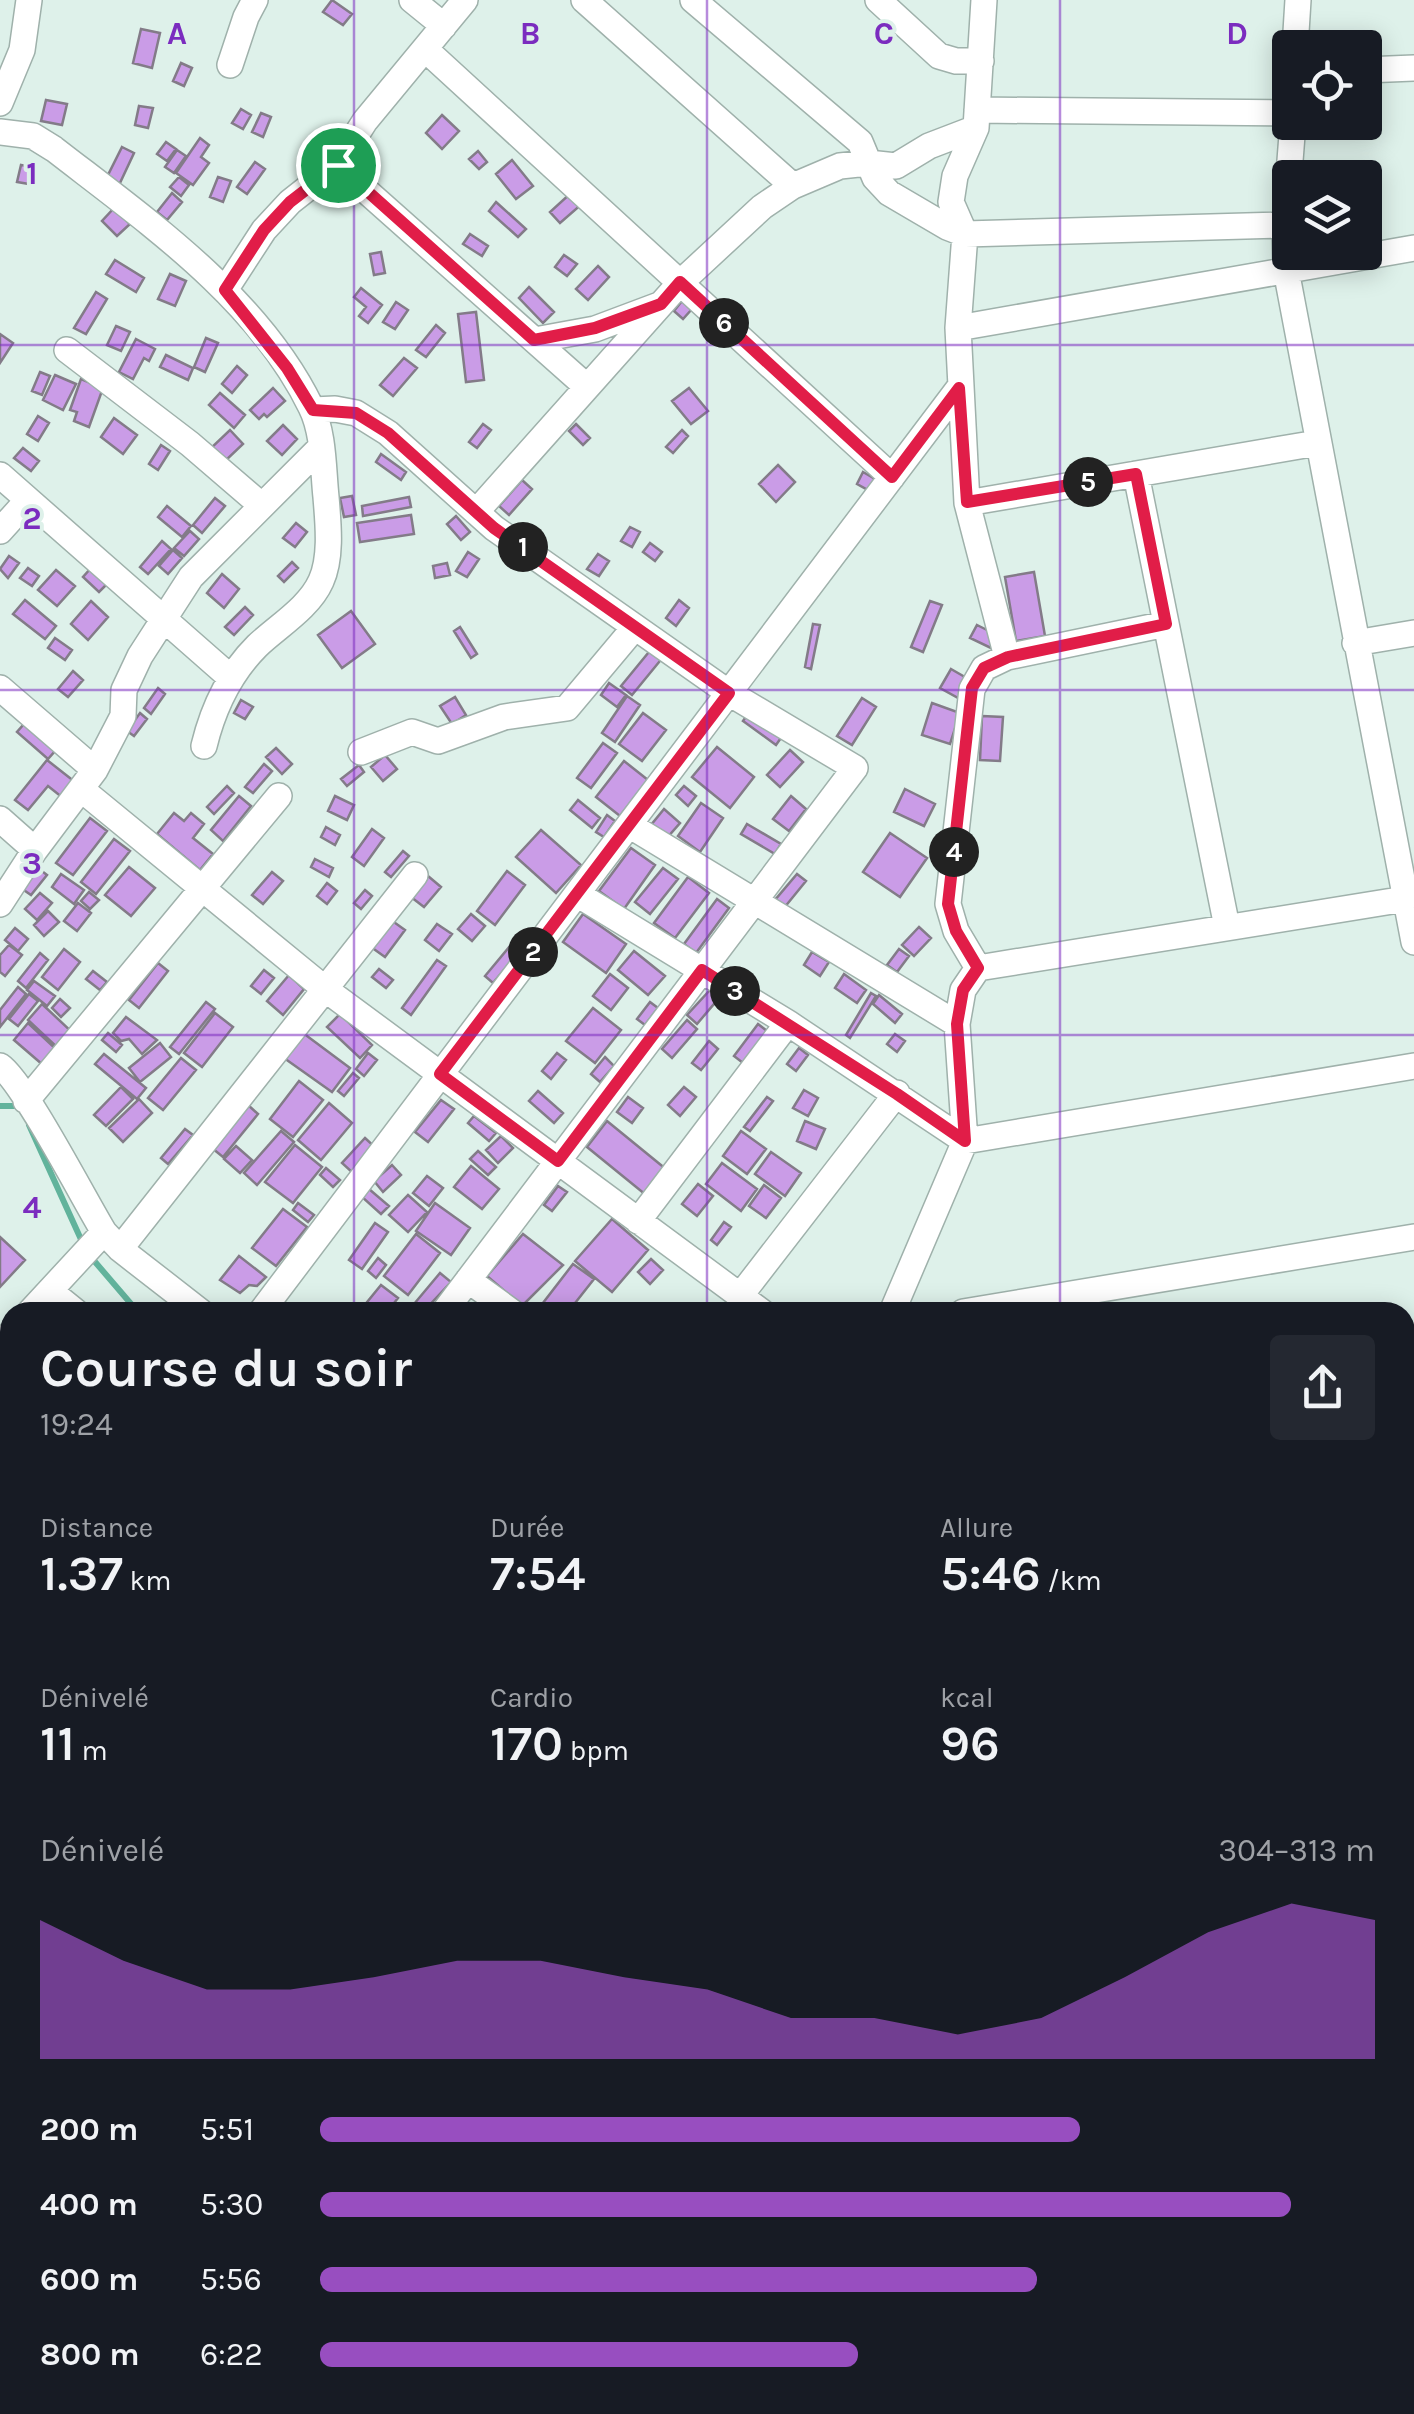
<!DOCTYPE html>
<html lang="fr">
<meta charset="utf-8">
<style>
:root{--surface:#171b24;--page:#242831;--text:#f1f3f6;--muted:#9ea1a6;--accent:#984ec0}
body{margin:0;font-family:Karla,sans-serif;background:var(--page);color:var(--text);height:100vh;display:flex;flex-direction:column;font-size:38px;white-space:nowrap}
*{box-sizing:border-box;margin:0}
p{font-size:32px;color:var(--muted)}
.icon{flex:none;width:55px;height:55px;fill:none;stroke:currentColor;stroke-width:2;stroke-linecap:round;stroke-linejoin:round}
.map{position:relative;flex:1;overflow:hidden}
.drawer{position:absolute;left:0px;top:1302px;width:1415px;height:1112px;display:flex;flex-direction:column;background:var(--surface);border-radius:30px 30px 0 0;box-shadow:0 5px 25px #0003}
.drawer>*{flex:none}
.tools{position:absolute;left:1272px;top:30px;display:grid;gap:20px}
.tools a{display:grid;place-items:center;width:110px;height:110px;border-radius:10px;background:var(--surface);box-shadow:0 5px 25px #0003;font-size:50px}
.pin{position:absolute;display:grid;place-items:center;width:85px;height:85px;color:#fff;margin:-42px;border:5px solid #fff;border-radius:50%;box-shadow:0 2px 10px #0007}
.km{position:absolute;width:50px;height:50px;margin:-25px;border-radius:50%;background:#222;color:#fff;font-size:28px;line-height:50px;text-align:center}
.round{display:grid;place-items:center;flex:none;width:105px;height:105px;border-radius:10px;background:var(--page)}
.overview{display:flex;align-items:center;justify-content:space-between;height:170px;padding:0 40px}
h1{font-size:55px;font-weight:600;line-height:75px}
.stats{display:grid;grid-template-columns:repeat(3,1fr);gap:15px;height:170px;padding:10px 40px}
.stats div{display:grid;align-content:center}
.stats b{font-size:50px;font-weight:600}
.stats small{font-size:28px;font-weight:400}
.stats p{font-size:28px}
.chart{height:280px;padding:20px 40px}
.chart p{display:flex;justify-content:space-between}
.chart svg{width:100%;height:180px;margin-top:10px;fill:var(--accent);opacity:.7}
ul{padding:0 40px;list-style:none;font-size:32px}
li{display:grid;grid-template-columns:160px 120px 1fr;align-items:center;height:75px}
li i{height:25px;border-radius:12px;background:var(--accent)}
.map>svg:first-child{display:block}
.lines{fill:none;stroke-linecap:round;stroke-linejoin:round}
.stream{stroke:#62b39c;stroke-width:6}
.building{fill:#ca9ce7;stroke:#837b88;stroke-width:2.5}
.minor-casing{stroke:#9fb1ab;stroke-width:28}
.minor{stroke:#fff;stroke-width:25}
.route-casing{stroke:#fff;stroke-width:20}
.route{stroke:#e11d48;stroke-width:12}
.grid{fill:none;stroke:#7b2cbf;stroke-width:2.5;stroke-opacity:0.55}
.grid-label{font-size:32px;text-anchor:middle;font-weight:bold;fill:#7b2cbf;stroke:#def1ea;stroke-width:8;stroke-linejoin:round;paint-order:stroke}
</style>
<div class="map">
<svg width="1414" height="2414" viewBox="0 0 1414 2414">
<rect width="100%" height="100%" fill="#def1ea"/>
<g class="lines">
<!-- stream -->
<path class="stream" d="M0,1106H19
M29,1125L84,1246
M90,1256L138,1312
M1405,1885L1414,1894"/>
</g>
<!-- building -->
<path class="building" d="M332,0L352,14L343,25L323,12Z
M141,29L160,33L152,68L133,63Z
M181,63L192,68L184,86L173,81Z
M46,100L67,104L62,125L41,121Z
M139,106L153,108L148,128L135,125Z
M241,109L251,115L243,129L232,123Z
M261,113L271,117L263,137L252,132Z
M442,115L459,131L442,149L426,133Z
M200,138L209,145L201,157L209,163L193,185L176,173Z
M166,142L176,149L167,161L157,154Z
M122,147L134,153L119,185L106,179Z
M177,150L186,156L174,173L165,167Z
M478,151L487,162L479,169L469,159Z
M512,160L533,186L516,199L496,174Z
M255,162L265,169L247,194L237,187Z
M21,165L33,167L29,184L17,182Z
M179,177L189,185L181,196L170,187Z
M218,177L231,181L223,202L210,197Z
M572,192L583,203L560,223L550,212Z
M172,193L182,202L167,220L157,212Z
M496,202L526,229L518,237L489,211Z
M114,208L130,224L117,236L102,221Z
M470,234L488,246L482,256L463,244Z
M381,252L385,273L374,275L370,254Z
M564,255L577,264L567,276L555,267Z
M115,260L144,278L136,292L106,274Z
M598,266L609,277L588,300L576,289Z
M170,274L186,281L175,306L158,299Z
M529,287L554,312L543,323L519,298Z
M361,288L382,305L368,323L359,316L366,307L354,297Z
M96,292L107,299L86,334L74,328Z
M682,301L692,309L683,319L674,311Z
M396,302L408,310L395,329L383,322Z
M476,312L484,380L466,382L458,314Z
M436,325L445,333L426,357L416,350Z
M116,326L130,332L121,351L107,345Z
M0,334L13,343L0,363Z
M206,338L218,343L205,372L194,367Z
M136,339L155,349L149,361L144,358L133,379L119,372Z
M166,355L193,368L188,380L160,367Z
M404,358L417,368L393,396L380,385Z
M237,366L247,375L232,393L222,384Z
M40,372L50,376L42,395L32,391Z
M55,375L76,384L63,410L43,400Z
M81,379L103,388L89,427L74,421L77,412L70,410Z
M273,388L285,401L267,417L264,414L259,419L250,410Z
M689,388L708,411L691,424L672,401Z
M220,393L245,415L234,428L209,405Z
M38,416L49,423L38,441L27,434Z
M114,418L137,435L123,454L101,437Z
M483,424L491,430L477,448L469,442Z
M576,424L590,438L583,445L569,431Z
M283,425L297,439L282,455L267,441Z
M230,430L243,444L223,463L210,449Z
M682,430L688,436L673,453L666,447Z
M161,445L170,451L158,470L149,464Z
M23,448L39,461L31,471L14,458Z
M381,454L406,472L401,480L376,462Z
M778,465L795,482L776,502L759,484Z
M863,472L875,479L868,490L857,484Z
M522,480L532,489L509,515L499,506Z
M352,496L356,515L344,517L340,498Z
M409,497L411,507L363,516L362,506Z
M215,498L225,506L202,533L193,525Z
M167,506L191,526L182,537L158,517Z
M411,515L414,534L360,542L357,523Z
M456,516L470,532L461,540L447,524Z
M296,523L307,532L295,547L283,538Z
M630,527L640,532L632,547L621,541Z
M190,531L199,539L184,556L174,548Z
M162,541L171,549L148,574L140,567Z
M650,543L662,552L655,561L643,552Z
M173,550L182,558L168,574L159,566Z
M468,552L479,559L467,577L456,571Z
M598,554L609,561L599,576L587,569Z
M9,556L19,563L8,578L0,569Z
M292,562L298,568L284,582L278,576Z
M447,563L450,575L435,578L433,566Z
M28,568L39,576L32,586L20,578Z
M91,568L108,583L99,592L83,577Z
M56,570L75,586L57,606L38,590Z
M1034,572L1045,636L1016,641L1005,577Z
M222,574L239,589L224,608L207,593Z
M25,600L56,626L45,639L13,614Z
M679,600L689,608L676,626L666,618Z
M91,601L108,617L88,640L71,624Z
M930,601L942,605L923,652L911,647Z
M245,607L253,615L234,635L225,627Z
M351,611L375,644L342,668L318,635Z
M813,624L820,625L811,669L805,667Z
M977,625L997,635L991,648L970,638Z
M460,627L477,654L471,658L454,631Z
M55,638L72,650L65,660L48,648Z
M653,647L664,656L632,695L621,686Z
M951,669L970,680L960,699L940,688Z
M73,671L83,680L68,697L58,689Z
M609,683L626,695L617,707L601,695Z
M158,688L165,694L151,714L144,708Z
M627,696L640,705L615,742L602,733Z
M455,697L466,715L452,724L440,706Z
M862,698L876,707L852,745L837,736Z
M241,700L253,707L245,719L234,713Z
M932,703L960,713L950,744L922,735Z
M750,711L783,735L776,745L743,721Z
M140,713L147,719L134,736L127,731Z
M643,713L666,730L642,761L619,744Z
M982,716L1003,717L1000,761L980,760Z
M24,724L55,751L48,759L17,732Z
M603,743L617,753L591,788L577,778Z
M717,747L754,777L730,808L692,777Z
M276,748L292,764L282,774L266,757Z
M790,750L803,762L780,787L767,775Z
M385,755L397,769L383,781L371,767Z
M47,760L75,782L63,798L48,786L28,810L15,800Z
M624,761L648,780L620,816L596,797Z
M264,764L272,771L253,793L245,787Z
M359,765L364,772L347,786L341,779Z
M227,786L234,793L214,814L207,807Z
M684,786L696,796L688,806L676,795Z
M905,789L935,804L924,826L894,812Z
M239,796L251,806L223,841L211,830Z
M335,796L354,805L347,820L328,811Z
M791,796L806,809L789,831L773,819Z
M578,800L600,818L592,828L570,810Z
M701,803L723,818L700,852L678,836Z
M664,809L680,823L666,839L651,825Z
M174,813L184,821L191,813L204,824L193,838L213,854L200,870L157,834Z
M607,815L615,821L604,837L596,832Z
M90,818L107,831L73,875L56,863Z
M747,824L781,844L775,854L741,834Z
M326,827L340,835L335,845L321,837Z
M372,829L384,838L364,866L352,857Z
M541,830L581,865L556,893L516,857Z
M890,833L927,858L900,897L863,872Z
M114,839L130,851L96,894L81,882Z
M631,848L655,865L624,909L599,891Z
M403,851L409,856L391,877L385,872Z
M315,859L333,868L329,877L311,867Z
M34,865L47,875L31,895L18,886Z
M129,867L155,888L131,916L105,895Z
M663,868L678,879L650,914L635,902Z
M507,871L525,885L495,925L477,911Z
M272,872L283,881L263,904L252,895Z
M61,874L84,890L74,904L52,887Z
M797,874L806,881L784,908L775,900Z
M428,876L441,887L424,907L411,897Z
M688,877L709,893L675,938L654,923Z
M327,883L337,891L327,904L317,896Z
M365,890L372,896L361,909L354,903Z
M89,892L99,900L90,909L81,901Z
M40,893L52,903L37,920L25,909Z
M717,899L729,908L696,953L684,944Z
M78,903L91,913L77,931L64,921Z
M48,911L59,922L44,936L34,925Z
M471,914L485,926L472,941L458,929Z
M583,914L626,944L606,973L563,942Z
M391,920L405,930L385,957L371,947Z
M437,924L452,934L439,951L425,940Z
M919,927L931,938L914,956L902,945Z
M15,928L28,939L18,951L5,940Z
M515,940L524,946L493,983L485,976Z
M9,945L22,955L5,976L0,972V955Z
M64,949L80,962L58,990L42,977Z
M899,949L909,956L897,972L887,965Z
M634,951L665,976L648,995L618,970Z
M812,952L829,962L820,976L804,965Z
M40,953L48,960L26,988L18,981Z
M437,960L446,966L411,1015L402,1008Z
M158,963L168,971L139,1008L129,1000Z
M379,969L393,980L386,988L372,977Z
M264,970L274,978L261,994L251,986Z
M93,971L107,982L100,990L86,979Z
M610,974L628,988L611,1010L593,996Z
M844,974L866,990L857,1003L835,988Z
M289,975L304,989L283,1015L267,1001Z
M34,981L55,996L47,1006L27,990Z
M18,987L26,994L0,1027V1010Z
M710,990L719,998L697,1024L687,1015Z
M871,993L876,996L850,1038L846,1035Z
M29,994L38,1001L18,1026L9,1019Z
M879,995L902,1014L895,1023L873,1004Z
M60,999L70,1008L61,1017L52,1008Z
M206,1002L215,1009L179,1054L170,1047Z
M650,1002L658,1008L645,1025L637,1019Z
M42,1004L74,1034L60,1050L28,1020Z
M593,1008L621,1030L595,1063L566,1041Z
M215,1013L233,1027L202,1067L184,1053Z
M340,1014L372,1045L360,1058L327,1027Z
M126,1017L157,1040L142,1054L129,1039L121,1041L113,1033Z
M687,1020L697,1029L672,1058L662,1049Z
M28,1023L58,1051L43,1065L14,1040Z
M758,1024L771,1034L747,1066L734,1056Z
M108,1033L122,1045L116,1052L102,1040Z
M303,1033L350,1068L332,1092L284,1058Z
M895,1034L905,1041L897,1052L887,1044Z
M709,1041L718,1049L701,1070L692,1063Z
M160,1043L171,1057L140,1082L129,1068Z
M799,1048L808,1055L796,1071L787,1064Z
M368,1053L377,1060L364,1076L356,1069Z
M557,1053L566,1060L551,1079L542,1071Z
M104,1054L146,1088L137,1099L95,1064Z
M605,1057L614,1066L600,1082L591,1074Z
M181,1058L196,1070L163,1110L148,1098Z
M353,1073L359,1078L344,1096L338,1091Z
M299,1081L323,1100L293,1137L270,1119Z
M121,1087L133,1099L106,1126L94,1115Z
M684,1087L696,1097L680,1116L668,1105Z
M804,1090L818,1098L808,1116L793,1108Z
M538,1091L563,1113L554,1123L529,1101Z
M628,1097L643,1108L632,1123L617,1112Z
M767,1097L773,1101L750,1131L744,1127Z
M139,1099L152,1113L123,1142L109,1128Z
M441,1100L454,1109L428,1142L415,1132Z
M329,1103L352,1123L321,1160L298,1140Z
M248,1105L258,1114L223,1157L212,1148Z
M474,1116L496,1133L489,1141L468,1123Z
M607,1121L667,1170L646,1195L587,1147Z
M805,1121L825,1129L816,1149L797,1141Z
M185,1129L193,1135L168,1164L161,1158Z
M281,1131L294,1142L257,1185L244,1173Z
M741,1131L766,1149L747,1174L723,1156Z
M501,1136L513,1148L498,1163L486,1150Z
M365,1138L377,1149L354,1174L342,1163Z
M295,1145L322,1167L293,1203L265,1182Z
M236,1146L252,1160L240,1173L224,1159Z
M478,1151L496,1167L488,1175L470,1159Z
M771,1152L801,1173L785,1196L755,1174Z
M722,1163L757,1189L741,1211L706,1184Z
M392,1165L401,1175L383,1192L374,1181Z
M471,1166L499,1189L482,1209L454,1187Z
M326,1168L340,1180L333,1187L320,1175Z
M427,1176L443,1188L429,1206L413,1193Z
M698,1184L713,1196L697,1216L682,1204Z
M764,1185L781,1198L766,1218L749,1206Z
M558,1186L567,1192L552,1211L544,1205Z
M369,1189L389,1206L381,1214L362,1197Z
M408,1195L427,1212L408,1232L389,1215Z
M298,1203L314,1215L308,1222L293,1210Z
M435,1203L470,1228L451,1255L416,1231Z
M283,1209L307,1227L276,1266L252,1248Z
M612,1219L648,1250L612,1292L575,1261Z
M724,1222L731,1227L717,1245L711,1240Z
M375,1223L388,1232L362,1269L349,1260Z
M416,1234L440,1253L408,1295L384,1276Z
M523,1234L563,1265L522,1306L487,1276Z
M0,1237L25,1260L0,1287Z
M239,1256L266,1277L257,1286L249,1285L240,1293L220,1280Z
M378,1258L386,1265L376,1278L368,1271Z
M651,1259L663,1270L650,1284L638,1272Z
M573,1264L594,1279L568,1312H536Z
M440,1273L451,1282L423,1312L414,1304Z
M381,1285L398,1298L387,1312H359Z
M10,1371V1411L0,1413V1373Z
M10,1422V1440L0,1442V1424Z
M10,1441V1478H4L0,1443Z
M10,1481V1502L0,1504V1483Z
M0,1725L10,1733V1748L0,1762Z
M10,1866V1910L0,1912V1867Z
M0,2098L10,2107V2121L5,2127L0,2122Z
M133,2405H154L146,2414H125Z
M192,2405H218L210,2414H185Z"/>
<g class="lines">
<defs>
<path id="minor" d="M412,0L444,26
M584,0L793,186
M693,0L860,142L875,178L889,193L947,227L965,234L1285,225
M878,0L939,56L956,61H981
M984,0L976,128L955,176L951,202L965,234L958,328L967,503L1007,657
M1295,48L1298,0
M425,49L892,477
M230,65L246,17L255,0
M1365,70L1414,68
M0,103L22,50L29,0
M977,110L1290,113
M1293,122L1285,225L1286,270L1414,942
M0,132L33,136L54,149C148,222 258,298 311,407C324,433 323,469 326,497C328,522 332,557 321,581C309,608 278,626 257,646C230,673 213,709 204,746
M337,165L587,387
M225,290L264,230L290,202L337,165L365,121L465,0
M958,328L1414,248
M535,340L595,329L659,305
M67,350L190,444L261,505
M313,410L335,409L356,413L388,433L494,528L729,693L855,768L444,1312
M1136,474L1227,927
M0,475L231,678
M967,503L1317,443
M476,512L680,283L762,207L793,186L840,166L868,163L896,166L929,146L976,128
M0,531L28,500
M1355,643L1414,633
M0,688L95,770
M361,752L412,732L438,741L504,717L567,708L635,627
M81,789L325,989L762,1312
M0,819L35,850
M629,825L957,1024
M577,894L788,1023L965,1141L1414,1066
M0,904L35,850L95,770L123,716L124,690L140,656L191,577L321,447
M978,968L956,931L948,904L972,689L984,668L1007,657L1166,624
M0,1066C23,1081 85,1201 104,1232L120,1249L201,1312
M26,1101L279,796
M638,1221L788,1023
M120,1249L415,875
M468,1280L512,1312
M50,1291L76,1312
M740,1296L897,1093
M30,1312L104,1232
M261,1312L959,388
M892,1312L965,1141L957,1024L963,990L978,968L1405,899
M963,1312L1414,1237
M0,1345L10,1334
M1405,1419L1414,1418
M0,1549L10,1599
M1405,1842L1406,1850L1414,1856
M1405,1977L1414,1962
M0,2021L10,2010
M0,2145L10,2154
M0,2254L10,2243
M1405,2262L1414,2246
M0,2351L10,2360
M59,2405L69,2414
M286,2405L296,2414
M556,2405L566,2414
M1399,2405L1412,2414
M519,2414L527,2405
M714,2414L722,2405
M911,2414L919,2405
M1110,2414L1118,2405
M1313,2414L1321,2405"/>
</defs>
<!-- minor casing -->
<use href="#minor" class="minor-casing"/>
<!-- minor -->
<use href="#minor" class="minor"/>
</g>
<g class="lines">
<defs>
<path id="route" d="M338,165L534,340L595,328L661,304L680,282L892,477L959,388L967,502L1136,474L1166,624L1008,657L984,668L972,688L948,904L956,931L978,968L963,990L957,1024L965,1141L897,1094L702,970L558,1161L440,1074L729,693L494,528L388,433L356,413L313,410L287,368L225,290L264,230L290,202Z"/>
</defs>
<!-- route casing -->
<use href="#route" class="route-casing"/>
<!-- route -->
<use href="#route" class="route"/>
</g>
<!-- grid -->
<path class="grid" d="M354,0V1312M707,0V1312M1060,0V1312M0,345H1414M0,690H1414M0,1035H1414M0,1379H10M1405,1379H1414M0,1724H10M1405,1724H1414M0,2069H10M1405,2069H1414M354,2405V2414M707,2405V2414M1060,2405V2414"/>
<g class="grid-label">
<text x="177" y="44">A</text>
<text x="530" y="44">B</text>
<text x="884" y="44">C</text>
<text x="1237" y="44">D</text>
<text x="32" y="184">1</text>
<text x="32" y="529">2</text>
<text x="32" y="874">3</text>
<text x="32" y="1218">4</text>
</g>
</svg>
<div class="tools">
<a><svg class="icon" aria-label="locate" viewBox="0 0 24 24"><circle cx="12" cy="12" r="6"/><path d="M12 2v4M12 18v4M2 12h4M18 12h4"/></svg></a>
<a><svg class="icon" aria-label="layers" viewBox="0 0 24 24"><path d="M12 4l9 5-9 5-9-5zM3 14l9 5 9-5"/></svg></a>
</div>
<div class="pin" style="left:338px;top:165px;background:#1e9e55"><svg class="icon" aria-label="arrive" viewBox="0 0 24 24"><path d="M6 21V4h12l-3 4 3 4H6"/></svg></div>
<b class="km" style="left:523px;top:547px">1</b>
<b class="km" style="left:533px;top:952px">2</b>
<b class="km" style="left:735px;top:991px">3</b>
<b class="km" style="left:954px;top:852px">4</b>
<b class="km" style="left:1088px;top:482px">5</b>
<b class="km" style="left:724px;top:323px">6</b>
<section class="drawer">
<div class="overview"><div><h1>Course du soir</h1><p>19:24</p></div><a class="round"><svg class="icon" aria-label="share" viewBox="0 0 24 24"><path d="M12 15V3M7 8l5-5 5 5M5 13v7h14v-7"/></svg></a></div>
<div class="stats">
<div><p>Distance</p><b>1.37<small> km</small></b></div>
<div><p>Durée</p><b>7:54</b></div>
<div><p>Allure</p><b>5:46<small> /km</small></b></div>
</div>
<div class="stats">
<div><p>Dénivelé</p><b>11<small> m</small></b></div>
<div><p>Cardio</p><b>170<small> bpm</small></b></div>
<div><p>kcal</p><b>96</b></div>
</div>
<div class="chart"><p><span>Dénivelé</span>304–313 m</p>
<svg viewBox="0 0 160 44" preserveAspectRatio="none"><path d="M0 44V10L10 20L20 27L30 27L40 24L50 20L60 20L70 24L80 27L90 34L100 34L110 38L120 34L130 24L140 13L150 6L160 10V44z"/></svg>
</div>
<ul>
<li><b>200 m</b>5:51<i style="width:72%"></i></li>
<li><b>400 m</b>5:30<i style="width:92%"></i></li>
<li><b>600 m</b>5:56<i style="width:68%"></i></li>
<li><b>800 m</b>6:22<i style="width:51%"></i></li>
</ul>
</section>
</div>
